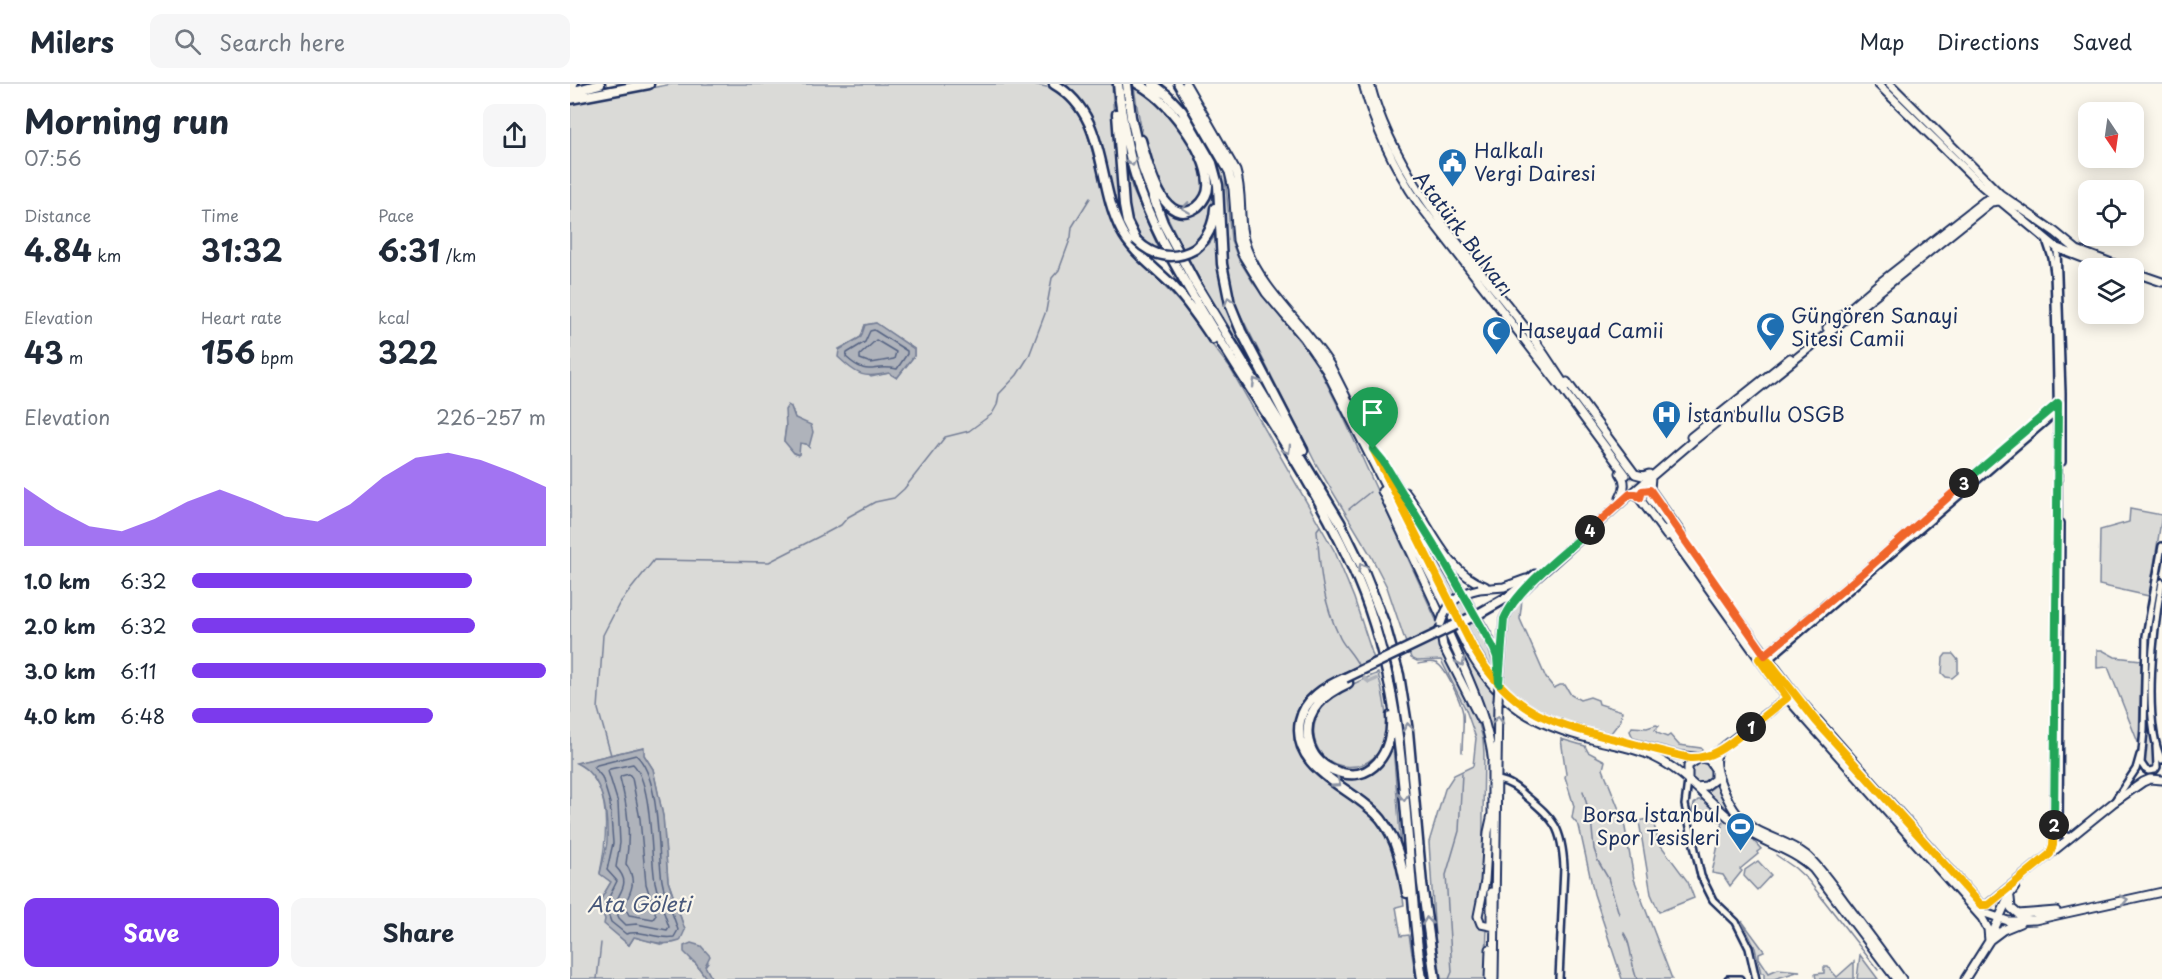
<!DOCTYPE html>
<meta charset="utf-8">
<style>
:root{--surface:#fff;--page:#f6f6f7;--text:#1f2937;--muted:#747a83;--line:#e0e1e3;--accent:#7c3aed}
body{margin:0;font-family:"Playpen Sans",sans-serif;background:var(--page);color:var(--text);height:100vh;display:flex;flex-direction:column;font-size:22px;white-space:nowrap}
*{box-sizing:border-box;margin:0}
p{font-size:20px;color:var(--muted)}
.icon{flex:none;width:33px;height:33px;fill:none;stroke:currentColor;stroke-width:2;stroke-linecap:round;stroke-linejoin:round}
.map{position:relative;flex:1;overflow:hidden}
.details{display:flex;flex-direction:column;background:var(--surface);width:570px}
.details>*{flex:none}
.needle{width:39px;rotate:167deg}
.tools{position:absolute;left:1508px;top:18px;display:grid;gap:12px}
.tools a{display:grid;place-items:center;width:66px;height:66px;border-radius:12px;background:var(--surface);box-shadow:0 3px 15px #0003;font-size:30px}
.pin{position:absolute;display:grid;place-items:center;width:51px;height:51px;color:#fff;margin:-62px -26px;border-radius:50% 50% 50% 0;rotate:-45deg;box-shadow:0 0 6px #0007}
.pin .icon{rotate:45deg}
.km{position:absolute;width:30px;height:30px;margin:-15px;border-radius:50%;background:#222;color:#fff;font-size:16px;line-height:30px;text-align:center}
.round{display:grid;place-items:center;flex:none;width:63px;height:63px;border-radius:12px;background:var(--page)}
.head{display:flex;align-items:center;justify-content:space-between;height:102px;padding:0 24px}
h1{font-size:33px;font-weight:700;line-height:45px}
.metrics{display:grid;grid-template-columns:repeat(3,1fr);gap:9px;height:102px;padding:6px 24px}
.metrics div{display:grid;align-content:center}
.metrics b{font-size:30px;font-weight:700}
.metrics small{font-size:16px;font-weight:400}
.metrics p{font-size:16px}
.chart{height:168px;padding:12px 24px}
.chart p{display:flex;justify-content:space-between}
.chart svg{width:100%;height:108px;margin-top:6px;fill:var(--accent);opacity:.7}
.cta{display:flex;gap:12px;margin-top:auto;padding:12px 24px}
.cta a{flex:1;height:69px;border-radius:12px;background:var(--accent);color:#fff;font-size:24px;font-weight:700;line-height:69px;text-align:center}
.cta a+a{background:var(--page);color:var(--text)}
ul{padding:0 24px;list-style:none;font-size:20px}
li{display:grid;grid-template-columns:96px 72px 1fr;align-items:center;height:45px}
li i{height:15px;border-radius:8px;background:var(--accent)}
header{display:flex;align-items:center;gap:36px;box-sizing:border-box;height:84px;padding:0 30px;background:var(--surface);border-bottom:2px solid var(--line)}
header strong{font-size:28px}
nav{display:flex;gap:33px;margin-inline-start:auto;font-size:21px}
.search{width:420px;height:54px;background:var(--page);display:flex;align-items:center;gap:15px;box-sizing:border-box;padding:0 21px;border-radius:12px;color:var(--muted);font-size:22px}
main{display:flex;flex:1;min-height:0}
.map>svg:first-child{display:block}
.green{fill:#dadad7;stroke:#7a849a;stroke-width:1.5;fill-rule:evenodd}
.water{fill:#afb3bb;stroke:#747e96;stroke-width:1.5}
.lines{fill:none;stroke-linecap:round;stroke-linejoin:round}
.shore{stroke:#566483;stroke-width:1.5}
.stream{stroke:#747e96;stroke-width:1.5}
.canal{stroke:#afb3bb;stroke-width:4}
.major-tunnel{stroke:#cecfd0;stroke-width:7;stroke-dasharray:7 3.5;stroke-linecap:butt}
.minor-casing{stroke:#1b2f5e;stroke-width:10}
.major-casing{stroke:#1b2f5e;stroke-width:11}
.highway-casing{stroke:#1b2f5e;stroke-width:13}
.minor{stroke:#fbf7ec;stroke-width:5}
.major{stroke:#fbf7ec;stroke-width:7}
.highway{stroke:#fbf7ec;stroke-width:8}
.major-bridge-casing{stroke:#1b2f5e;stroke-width:11;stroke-linecap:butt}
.highway-bridge-casing{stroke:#1b2f5e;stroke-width:13;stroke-linecap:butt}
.major-bridge{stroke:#fbf7ec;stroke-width:7}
.highway-bridge{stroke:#fbf7ec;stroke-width:8}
.oneway{stroke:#8b93a5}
.split-1-casing{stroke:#fff;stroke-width:12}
.split-2-casing{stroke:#fff;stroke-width:12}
.split-3-casing{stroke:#fff;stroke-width:12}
.split-4-casing{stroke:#fff;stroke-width:12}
.split-5-casing{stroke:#fff;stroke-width:12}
.split-1{stroke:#f5b400;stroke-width:8}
.split-2{stroke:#f5b400;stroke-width:8}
.split-3{stroke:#22a559;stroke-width:8}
.split-4{stroke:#f0652b;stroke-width:8}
.split-5{stroke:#22a559;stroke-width:8}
.labels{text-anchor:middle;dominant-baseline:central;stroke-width:4.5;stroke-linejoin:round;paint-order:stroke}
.poi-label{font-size:20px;fill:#1b2f5e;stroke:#fbf7ec;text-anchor:start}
.street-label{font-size:20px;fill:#1b2f5e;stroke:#fbf7ec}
.water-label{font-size:21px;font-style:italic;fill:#47577a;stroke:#fbf7ec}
</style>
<header>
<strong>Milers</strong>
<div class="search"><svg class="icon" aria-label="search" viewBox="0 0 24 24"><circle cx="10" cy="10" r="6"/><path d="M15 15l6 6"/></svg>Search here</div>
<nav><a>Map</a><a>Directions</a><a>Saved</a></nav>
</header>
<main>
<section class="details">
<div class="head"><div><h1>Morning run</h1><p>07:56</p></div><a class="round"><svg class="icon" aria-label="share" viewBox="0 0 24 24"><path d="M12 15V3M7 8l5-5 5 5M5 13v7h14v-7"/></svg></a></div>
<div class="metrics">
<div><p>Distance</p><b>4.84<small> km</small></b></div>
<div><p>Time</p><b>31:32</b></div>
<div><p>Pace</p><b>6:31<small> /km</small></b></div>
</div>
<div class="metrics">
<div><p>Elevation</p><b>43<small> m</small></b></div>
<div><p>Heart rate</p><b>156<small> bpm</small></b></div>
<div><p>kcal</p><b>322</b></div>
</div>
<div class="chart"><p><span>Elevation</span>226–257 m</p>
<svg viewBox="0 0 160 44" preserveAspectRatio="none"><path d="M0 44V20L10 29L20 36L30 38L40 33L50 26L60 21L70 26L80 32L90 34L100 27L110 16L120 8L130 6L140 9L150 14L160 20V44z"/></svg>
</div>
<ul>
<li><b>1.0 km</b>6:32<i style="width:79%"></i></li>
<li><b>2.0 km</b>6:32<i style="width:80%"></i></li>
<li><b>3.0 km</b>6:11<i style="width:100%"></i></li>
<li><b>4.0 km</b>6:48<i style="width:68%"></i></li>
</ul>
<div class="cta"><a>Save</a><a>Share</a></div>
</section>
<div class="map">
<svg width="1592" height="895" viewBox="0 0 1592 895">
<rect width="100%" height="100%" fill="#fbf7ec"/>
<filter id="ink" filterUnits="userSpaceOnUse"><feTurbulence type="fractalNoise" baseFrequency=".0167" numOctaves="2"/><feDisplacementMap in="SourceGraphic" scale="12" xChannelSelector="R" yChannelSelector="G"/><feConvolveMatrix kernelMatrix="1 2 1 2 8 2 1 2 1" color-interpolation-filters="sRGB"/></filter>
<g filter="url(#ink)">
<!-- green -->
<path class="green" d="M102,0H463L481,4L500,19L515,41L544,146L555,161L612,221L660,284L765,468L784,514L804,575C772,589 724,605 725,648C726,664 733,677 745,687C763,704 787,713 802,732C825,758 829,788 834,821L826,823L831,852L839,851L846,895H142L135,882L138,878L120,876L126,880L137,895H0V19ZM306,239L344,265V272L327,294L319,289L301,293L269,265L291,253L295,241ZM221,323L225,334L234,339L239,363L236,360L230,359L229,363L214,357C216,344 215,335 221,323ZM73,663L74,671L83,685L93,732L98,797L115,846L93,861L64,853L59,861L40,844L28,820L41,798L30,789C37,755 44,698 7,679Z
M492,0H542L548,106L554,143C527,92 542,42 492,0Z
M564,3C575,8 585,16 594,24C608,39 638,84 634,106C632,113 627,120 620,123C585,136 567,25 564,3Z
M638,59L650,79L655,92L661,156L668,174L684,200L746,278L774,334L867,538L870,562L908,636L913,655L914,670L912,797L905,834L910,843L917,845L915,895H871L865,854L859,758L875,705L884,691L903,682L906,654L896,626L871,576L847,577L841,574L817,503L800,470L746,380L664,218L657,182L654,118L651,97L647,78Z
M553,70L562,104L590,167C581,164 571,159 566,151C553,134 555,92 553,70Z
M642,107C644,134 639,143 623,163L627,169L639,160L647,149C648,180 649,209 662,237C672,259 690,282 696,304L618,176L591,119C611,138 632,133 642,107Z
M1560,425L1592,431L1579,512L1529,501L1530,446L1559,438Z
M842,437L909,546L922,571L927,591L908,563Z
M854,489C875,531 893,575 925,610L924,667L913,622Z
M951,512C953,520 950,527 950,535L976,594L984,604L990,601H995L1001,611L1010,616L1020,613L1028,616L1029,620L1052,627L1051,636L1041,649C992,638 971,634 933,599L936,542L940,525Z
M1584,522L1586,523L1580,558L1578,635L1586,682L1581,686L1575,683C1571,671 1577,647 1577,633C1579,596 1578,559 1584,522Z
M1527,566H1532L1545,573L1571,576L1569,661L1538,583L1527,584Z
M1376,570H1383L1388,576V589L1382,594L1376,593L1372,589L1373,574Z
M808,589C812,607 817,625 816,644C814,699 739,692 744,643C746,630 752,620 763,612C776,602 792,596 808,589Z
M1086,641L1089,642L1085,646L1087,649L1097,653L1100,651L1109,661L1131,664L1132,666L1126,671L1063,654L1060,647L1062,643L1077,644Z
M991,655L1015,662L1018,668L1035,677L1033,685L1054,738L1064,795L1102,895H1052L1024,810L1009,742L1002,734L1004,722L995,693L996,690Z
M823,662L831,764C813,725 795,713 761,689C793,686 806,693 823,662Z
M1121 689a10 10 0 1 1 20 0a10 10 0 1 1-20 0Z
M1148,700L1167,736L1135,709Z
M1128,716H1133L1168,747L1183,756L1191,765L1187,768L1188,770L1170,785L1172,787L1160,802L1153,791L1142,789L1153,738L1122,728L1124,720Z
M1082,734L1089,759L1118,798L1124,814L1089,828L1081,810L1069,737Z
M1188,777L1201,791L1187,806L1174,792L1175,786Z
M1172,837L1194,867L1189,869V874L1199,889L1208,885L1230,887L1204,895H1194V889H1191L1185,864Z
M1290,871L1308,895H1287Z
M1284,878V895H1246L1245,890L1254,889V883H1258L1267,893Z"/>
<!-- water -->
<path class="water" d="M306,239L344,265V272L327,294L319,289C292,295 288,291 268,273L269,266L291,253L295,241Z
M218,321L221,323L225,334L241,341L243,348L239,363L236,360L230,359L229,371L224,369L214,357L216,343L215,326Z
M74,663V671L83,685L93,732L98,797L115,846L110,857C94,863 80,857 64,853L59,861L34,840L35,835L28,820L41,798L30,790C32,779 36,768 37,757C38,730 34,692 6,679Z
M121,859L131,862L140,872L135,882L142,895H137L126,880L114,868V862Z"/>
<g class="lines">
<!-- shore -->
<path class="shore" d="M304,246L337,267V270L327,285C302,279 300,295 276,273L277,269L295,258L300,247Z
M306,256L326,268L324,275L301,279L290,275V271Z
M66,671C91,694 87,764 92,797C95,813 103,830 108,846L104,853C86,856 72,845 56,850L41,838L35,821L47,797L37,786L43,759L40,719L32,693L24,683L27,681Z
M63,680C83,700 80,769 85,798C88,813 94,828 99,843L97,846L67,840L56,841L49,834L44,822C51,805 61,799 46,783L50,759L48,719L38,687L40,685Z
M59,690L62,694L70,735L76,800L86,831L83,835L59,831L54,822C62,806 67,796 56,780C61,748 58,725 50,694L51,692Z"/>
<!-- stream -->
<path class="stream" d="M779,425L800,408
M750,442L747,446C750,486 752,517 770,554C775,564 784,571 788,581
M848,580C854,579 861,577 866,579C876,583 891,619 893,629C894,642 892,655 892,668
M41,671L28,625L33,551L49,520L84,476L199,478L256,449L271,441L278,433L305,418L324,414L334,405L375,353L399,347L422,330L427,321L429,310L447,291L459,272L476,227L482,194L489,186L501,153L502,143L520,114
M1013,707L1021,735L1024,765L1028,777L1038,794L1049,830
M1206,771L1225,784L1238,796L1308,886
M1054,849C1063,863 1060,880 1067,895
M27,895L31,859
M879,895L882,888L876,791L889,747L892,689"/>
<!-- canal -->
<path class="canal" d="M794,594L799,598L806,595"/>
<!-- major-tunnel -->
<path class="major-tunnel" d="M1059,389L1080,415"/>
<defs>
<path id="minor" d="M1476,156L1482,174L1484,189C1491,380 1488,570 1483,761L1480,769
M1487,164L1492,309V378
M1491,439L1489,747L1496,752L1501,753
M1592,498C1584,541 1572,637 1592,676
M1195,571L1293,489L1399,395L1491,319
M1198,576L1490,325
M1586,662L1587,683L1585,686L1578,687L1575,685L1571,679L1574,646L1576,552L1592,462
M928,696C940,698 947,704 956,712C985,736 992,744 994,783L989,895
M1118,697L1115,721L1131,792L1143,816L1166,838L1179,864L1186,895
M1546,715L1566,685L1570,671
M1158,895H1170"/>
<path id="major" d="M608,0L659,88L663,105L667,156L672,170L696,209L734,254L756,286L899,567C931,623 964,641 1025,656C1044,661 1065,664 1082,672C1118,688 1141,722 1172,744C1195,760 1222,765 1243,785L1326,895
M616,0L666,87C674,112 667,140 677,165C694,209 735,241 760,281L904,566C913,580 922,595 934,606C977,648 1047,657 1103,670C1115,673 1128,672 1139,676L1145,685V695L1136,702L1126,703
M793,0C805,44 823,82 849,120L988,299L1056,391
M800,0C825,96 898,169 957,246C971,264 983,284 996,303
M1308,0L1412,102L1487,164L1539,184
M1320,0L1430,110L1485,148L1507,166L1555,184
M1563,188L1592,198
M1257,244L1312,197L1414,117L1430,110
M997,298L1065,390L1073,392L1079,390
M1121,353L1220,274
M822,393C849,437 875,480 901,524C911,542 926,561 928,582
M1081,393L1080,405L1111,449
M812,407C837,460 863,513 886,566C903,604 919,639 923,680
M835,408C860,439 875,488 915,502
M1060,410L1067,411L1097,452
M1050,414C1054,406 1057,398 1050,389
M1080,415L1228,614L1411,821H1417L1543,719L1573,698L1580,695L1592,696
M1097,446L1217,614L1412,834L1418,845L1419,857
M909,505L934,503L956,495
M870,544L873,562L910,635
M929,599L934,535L943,517L959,501L1053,417L1122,358L1421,118L1429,117
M1148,668C1139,682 1159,720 1168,731C1186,752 1215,754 1236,771C1251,784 1262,801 1274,817C1294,843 1313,869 1332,895
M1144,670L1217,614
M922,678V730L918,748L915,797L908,832L911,840L925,843
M1118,697V682L1128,675
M1440,814L1441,824L1448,830L1486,827
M1409,827L1438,837L1465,836L1592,808
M921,839V808
M1421,855L1433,846L1450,839
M919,895L920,865
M924,895L928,617
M1395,895L1419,857L1439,812L1445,803"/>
<path id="highway" d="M484,0C538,31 526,98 551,146C562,168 584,183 601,200C617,216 630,236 643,255
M548,0C552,37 558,73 571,109C588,154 613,195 638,237C689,320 750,407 788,496C842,623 832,761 852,895
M557,0L561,33L573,85L593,139L624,197L770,438L792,483L815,541L829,591L838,647L852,800L865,895
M568,0C597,15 636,65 638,99C639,108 634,117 627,123C592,147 577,77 571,56
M583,0L597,11L612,27L642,79L648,101L652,180L660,220L671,247L733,366
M0,1L3,0
M0,8L30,0
M0,15L79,0
M547,30L554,122L557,138L566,156
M625,165C638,154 644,141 645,124
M910,529L938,513L965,491
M775,594C755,603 735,614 730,637C720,687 786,704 811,735C828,757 832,782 837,809
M778,599C767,604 756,610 748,620C729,642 737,675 763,686C802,703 824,666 821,632"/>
</defs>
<!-- minor casing -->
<use href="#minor" class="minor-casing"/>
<!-- major casing -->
<use href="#major" class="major-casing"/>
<!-- highway casing -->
<use href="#highway" class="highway-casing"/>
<!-- minor -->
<use href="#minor" class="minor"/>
<!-- major -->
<use href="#major" class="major"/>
<!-- highway -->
<use href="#highway" class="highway"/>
<defs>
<path id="major-bridge" d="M871,539C877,519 889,509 909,505
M928,617L929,599"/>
<path id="highway-bridge" d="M566,156C583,173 604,177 625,165
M775,594L910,529"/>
</defs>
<!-- major-bridge casing -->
<use href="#major-bridge" class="major-bridge-casing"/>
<!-- highway-bridge casing -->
<use href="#highway-bridge" class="highway-bridge-casing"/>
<!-- major-bridge -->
<use href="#major-bridge" class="major-bridge"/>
<!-- highway-bridge -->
<use href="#highway-bridge" class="highway-bridge"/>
</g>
<!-- one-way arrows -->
<defs><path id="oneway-chevron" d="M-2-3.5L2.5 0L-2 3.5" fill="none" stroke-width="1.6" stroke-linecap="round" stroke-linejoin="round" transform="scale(1.5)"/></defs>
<g class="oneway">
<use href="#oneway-chevron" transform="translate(562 78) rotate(75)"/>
<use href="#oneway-chevron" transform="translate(616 124) rotate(172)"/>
<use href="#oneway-chevron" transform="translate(659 217) rotate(-107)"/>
<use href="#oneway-chevron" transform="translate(686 298) rotate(-121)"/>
<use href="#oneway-chevron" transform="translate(717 366) rotate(59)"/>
<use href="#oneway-chevron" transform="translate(792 483) rotate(-114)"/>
<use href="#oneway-chevron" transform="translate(891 578) rotate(66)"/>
<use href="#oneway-chevron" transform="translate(928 636) rotate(-87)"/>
<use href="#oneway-chevron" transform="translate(838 643) rotate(-98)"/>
<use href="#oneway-chevron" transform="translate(767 699) rotate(35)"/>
<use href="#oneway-chevron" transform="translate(834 713) rotate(86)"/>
<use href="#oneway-chevron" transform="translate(1554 816) rotate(-12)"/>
<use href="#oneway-chevron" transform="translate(857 837) rotate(-97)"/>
</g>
</g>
<g class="lines" filter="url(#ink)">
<defs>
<path id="split-1" d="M803,365L904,566C942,630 984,641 1053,657C1075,663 1098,669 1120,674C1145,675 1162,657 1181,643"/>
<path id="split-2" d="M1181,643L1217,614L1189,575L1198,576L1246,637L1411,821H1418L1480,770L1483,761L1484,741"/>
<path id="split-3" d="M1394,399L1488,319L1484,741"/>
<path id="split-4" d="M1020,446L1060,410H1066L1070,414L1072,407L1080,406L1195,571L1293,489L1394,399"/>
<path id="split-5" d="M803,365L813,377L877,482L924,565L927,573L929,599L934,535C947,504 995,469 1020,446"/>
</defs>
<!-- split-1 casing -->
<use href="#split-1" class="split-1-casing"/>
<!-- split-2 casing -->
<use href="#split-2" class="split-2-casing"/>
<!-- split-3 casing -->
<use href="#split-3" class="split-3-casing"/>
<!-- split-4 casing -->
<use href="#split-4" class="split-4-casing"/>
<!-- split-5 casing -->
<use href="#split-5" class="split-5-casing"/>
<!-- split-1 -->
<use href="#split-1" class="split-1"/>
<!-- split-2 -->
<use href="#split-2" class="split-2"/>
<!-- split-3 -->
<use href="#split-3" class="split-3"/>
<!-- split-4 -->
<use href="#split-4" class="split-4"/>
<!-- split-5 -->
<use href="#split-5" class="split-5"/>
</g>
<!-- icons -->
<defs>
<symbol id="civic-pin" viewBox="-11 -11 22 30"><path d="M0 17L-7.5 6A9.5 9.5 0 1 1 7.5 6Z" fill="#1f6fb2" stroke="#fbf7ec"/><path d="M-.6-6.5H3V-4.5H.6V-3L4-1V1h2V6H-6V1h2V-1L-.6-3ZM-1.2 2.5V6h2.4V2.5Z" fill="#fff"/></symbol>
<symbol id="mosque-pin" viewBox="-11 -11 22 30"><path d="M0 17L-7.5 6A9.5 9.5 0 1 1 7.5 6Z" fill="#1f6fb2" stroke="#fbf7ec"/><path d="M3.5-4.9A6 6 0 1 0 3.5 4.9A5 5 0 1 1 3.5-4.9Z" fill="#fff"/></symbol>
<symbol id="hospital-pin" viewBox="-11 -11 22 30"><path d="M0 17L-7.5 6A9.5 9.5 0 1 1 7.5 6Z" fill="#1f6fb2" stroke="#fbf7ec"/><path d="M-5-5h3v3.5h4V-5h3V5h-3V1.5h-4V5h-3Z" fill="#fff"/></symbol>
<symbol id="stadium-pin" viewBox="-11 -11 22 30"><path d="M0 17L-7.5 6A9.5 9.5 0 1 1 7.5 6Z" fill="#1f6fb2" stroke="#fbf7ec"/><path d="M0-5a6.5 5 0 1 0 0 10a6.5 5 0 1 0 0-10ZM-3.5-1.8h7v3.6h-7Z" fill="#fff"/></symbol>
</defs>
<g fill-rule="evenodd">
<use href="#civic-pin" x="866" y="62" width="33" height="45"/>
<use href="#mosque-pin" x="1184" y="226" width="33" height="45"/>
<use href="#mosque-pin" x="910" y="230" width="33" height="45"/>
<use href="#hospital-pin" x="1080" y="314" width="33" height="45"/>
<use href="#stadium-pin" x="1154" y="726" width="33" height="45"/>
</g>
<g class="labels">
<!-- poi labels -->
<g class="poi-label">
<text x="904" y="66">Halkalı<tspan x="904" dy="23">Vergi Dairesi</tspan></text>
<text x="1221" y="231">Güngören Sanayi<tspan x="1221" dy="23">Sitesi Camii</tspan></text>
<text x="948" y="246">Haseyad Camii</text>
<text x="1117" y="330">İstanbullu OSGB</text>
<text x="1150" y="730" text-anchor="end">Borsa İstanbul<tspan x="1150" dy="23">Spor Tesisleri</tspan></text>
</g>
<!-- street labels -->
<g class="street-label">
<text transform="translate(894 149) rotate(53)">Atatürk Bulvarı</text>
</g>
<!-- water labels -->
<g class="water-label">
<text x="69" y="819">Ata Göleti</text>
</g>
</g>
</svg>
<div class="tools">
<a><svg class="needle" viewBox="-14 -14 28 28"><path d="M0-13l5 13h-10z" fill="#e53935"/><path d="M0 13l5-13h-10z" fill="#747a83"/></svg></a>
<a><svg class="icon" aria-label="locate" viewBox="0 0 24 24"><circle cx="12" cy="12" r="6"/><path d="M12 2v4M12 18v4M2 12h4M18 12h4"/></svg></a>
<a><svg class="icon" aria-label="layers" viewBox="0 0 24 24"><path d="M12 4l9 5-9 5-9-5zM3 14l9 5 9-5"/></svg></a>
</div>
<div class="pin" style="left:803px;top:365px;background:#1e9e55"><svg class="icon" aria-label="arrive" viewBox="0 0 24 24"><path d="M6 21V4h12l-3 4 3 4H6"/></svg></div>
<b class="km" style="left:1181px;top:643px">1</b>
<b class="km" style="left:1484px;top:741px">2</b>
<b class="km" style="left:1394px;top:399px">3</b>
<b class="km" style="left:1020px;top:446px">4</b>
</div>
</main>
